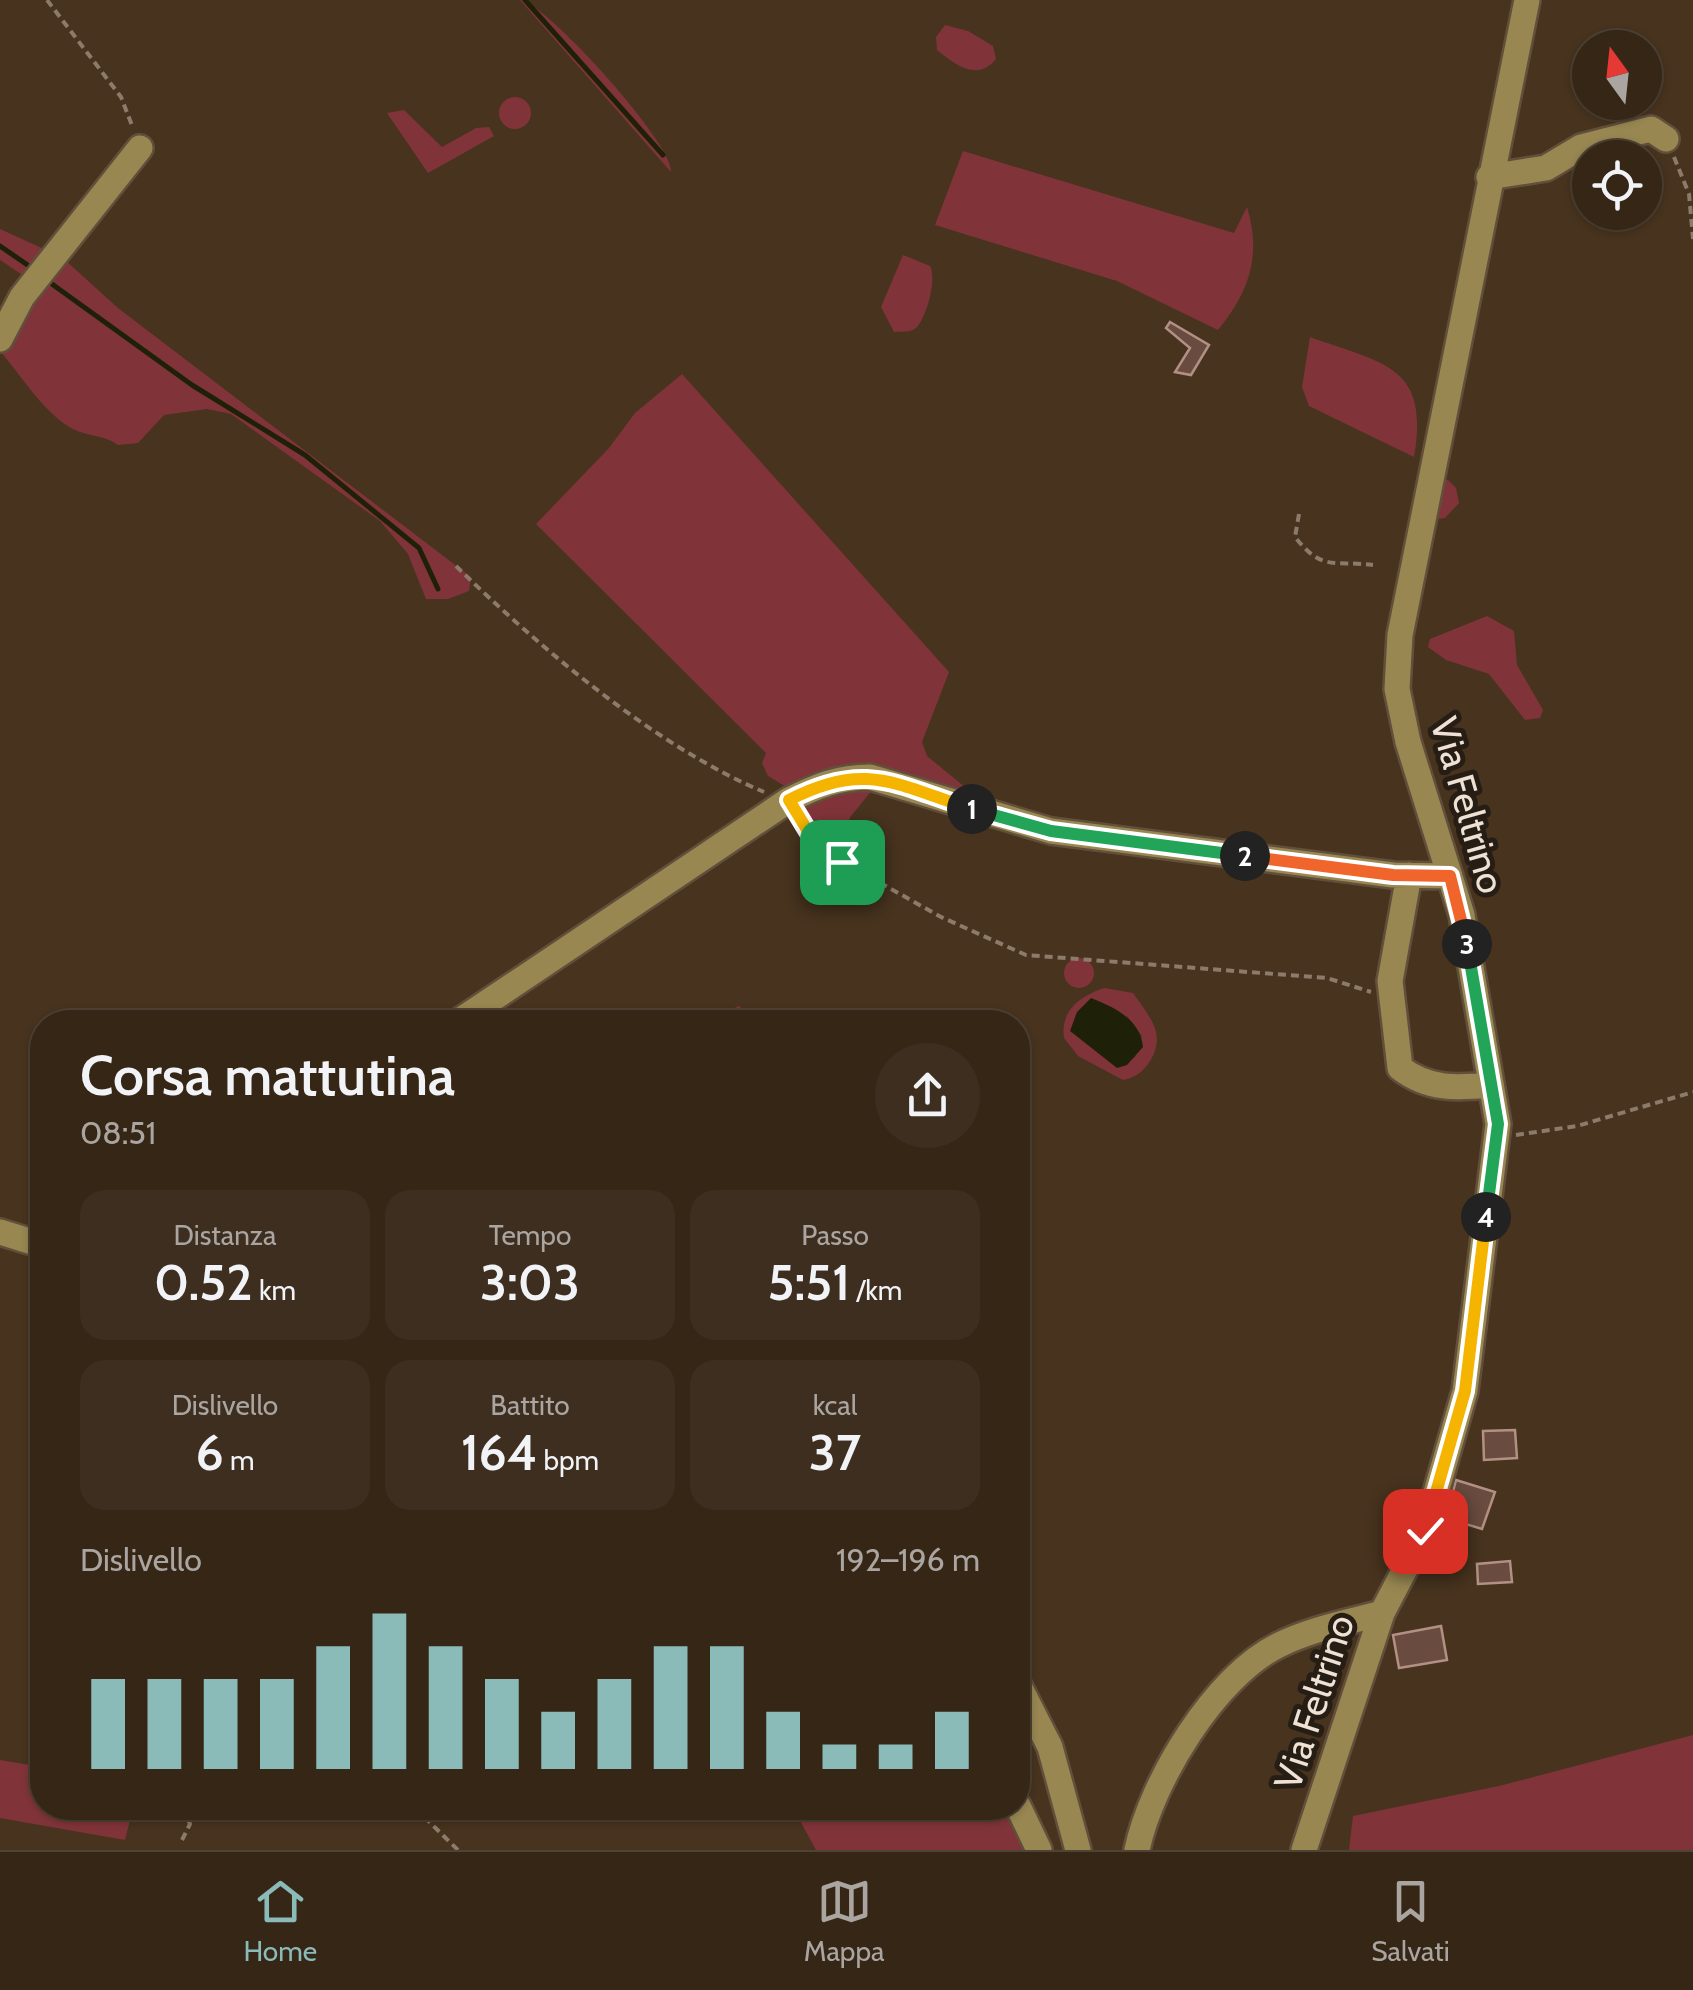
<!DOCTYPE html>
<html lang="it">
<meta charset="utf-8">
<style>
:root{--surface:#352616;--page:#3d2e1f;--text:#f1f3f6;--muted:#aaa5a1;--line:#4f4335;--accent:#8bbbb9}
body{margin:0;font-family:Cabin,sans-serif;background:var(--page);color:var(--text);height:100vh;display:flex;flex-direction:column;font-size:38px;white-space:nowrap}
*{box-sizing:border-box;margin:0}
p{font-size:32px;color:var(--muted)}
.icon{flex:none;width:55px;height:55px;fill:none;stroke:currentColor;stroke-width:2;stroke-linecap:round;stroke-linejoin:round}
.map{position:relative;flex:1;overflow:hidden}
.details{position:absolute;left:30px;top:1010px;width:1000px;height:810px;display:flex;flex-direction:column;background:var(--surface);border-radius:40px;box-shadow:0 2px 8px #0004,0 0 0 2px var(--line)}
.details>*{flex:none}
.needle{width:65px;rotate:345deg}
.controls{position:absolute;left:1572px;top:30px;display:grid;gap:20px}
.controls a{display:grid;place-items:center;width:90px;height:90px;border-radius:50%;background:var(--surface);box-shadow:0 2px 8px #0004,0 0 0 2px var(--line);font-size:50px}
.pin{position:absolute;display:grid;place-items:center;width:85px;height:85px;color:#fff;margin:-42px;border-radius:20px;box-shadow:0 5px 15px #0006}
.km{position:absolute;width:50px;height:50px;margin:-25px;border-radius:50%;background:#222;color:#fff;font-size:28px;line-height:50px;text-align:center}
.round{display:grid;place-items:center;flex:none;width:105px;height:105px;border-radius:52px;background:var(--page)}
.overview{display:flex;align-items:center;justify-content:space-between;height:170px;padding:0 50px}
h1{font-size:55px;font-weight:600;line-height:75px}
.stats{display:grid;grid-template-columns:repeat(3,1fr);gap:15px;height:170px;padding:10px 50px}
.stats div{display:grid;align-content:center;border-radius:25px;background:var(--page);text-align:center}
.stats b{font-size:50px;font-weight:600}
.stats small{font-size:28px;font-weight:400}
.stats p{font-size:28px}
.chart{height:280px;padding:20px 50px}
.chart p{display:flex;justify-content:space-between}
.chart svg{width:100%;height:180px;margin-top:10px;stroke:var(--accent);stroke-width:6}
.dock{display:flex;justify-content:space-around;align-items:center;height:140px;border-top:2px solid var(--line);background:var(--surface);font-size:28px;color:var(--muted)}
.dock a{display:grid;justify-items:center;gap:5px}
.dock .current{color:var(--accent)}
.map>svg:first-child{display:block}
.green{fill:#803439;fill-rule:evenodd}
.water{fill:#1e2107}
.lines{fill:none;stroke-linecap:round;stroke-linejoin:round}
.stream{stroke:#1e2107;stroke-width:5}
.building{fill:#694b3f;stroke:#b29184;stroke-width:2.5}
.minor-casing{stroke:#624f3b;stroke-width:30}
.path{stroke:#8c7b6a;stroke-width:4;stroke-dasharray:8 5;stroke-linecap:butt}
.minor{stroke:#988751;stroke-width:25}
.split-1-casing{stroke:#fff;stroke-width:20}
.split-2-casing{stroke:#fff;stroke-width:20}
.split-3-casing{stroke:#fff;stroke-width:20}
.split-4-casing{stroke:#fff;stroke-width:20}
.split-5-casing{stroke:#fff;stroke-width:20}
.split-1{stroke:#f5b400;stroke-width:12}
.split-2{stroke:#22a559;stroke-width:12}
.split-3{stroke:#f0652b;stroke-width:12}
.split-4{stroke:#22a559;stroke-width:12}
.split-5{stroke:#f5b400;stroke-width:12}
.labels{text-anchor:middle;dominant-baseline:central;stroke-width:10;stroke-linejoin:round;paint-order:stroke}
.street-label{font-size:38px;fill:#efe2d5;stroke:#261d14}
</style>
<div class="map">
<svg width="1693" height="1850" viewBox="0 0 1693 1850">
<rect width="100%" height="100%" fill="#47331e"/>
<!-- green -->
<path class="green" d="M520,0C543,0 675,145 671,172Z
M945,25L968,31L993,46L996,59C977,82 956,65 937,50L936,37Z
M499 113a16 16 0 1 1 32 0a16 16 0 1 1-32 0Z
M404,110L442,147L476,128L489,127L494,136L428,173L387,113Z
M963,151L1234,233L1247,207C1262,256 1249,292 1218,330L1117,281L935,225Z
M0,229L46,250L24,276L0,260Z
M903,255L930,266C937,278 927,316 917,327C911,333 902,331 894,332L881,307Z
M65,260L118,308L471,577L469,591L448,599H426L408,554L380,521L231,414L207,409L164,415L138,443L118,445C103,434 88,437 73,429C44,414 21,375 0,351L15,321Z
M1310,337C1384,364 1430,365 1414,457L1309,406L1302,387Z
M682,374L949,672L922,742L927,756L993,810L872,767L788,788L768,776L762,763L766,753L536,524L609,448L635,413Z
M1436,480H1448L1456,488L1459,503L1445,518L1430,520Z
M1487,616L1514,631L1517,665L1543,710L1540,718L1525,720L1489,674L1446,660L1428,647L1430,639Z
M878,783L851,816L834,851L819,837L799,799Z
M1064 973a15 15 0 1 1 30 0a15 15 0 1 1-30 0Z
M1104,988L1133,993C1149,1016 1167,1034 1150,1061C1143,1072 1135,1078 1123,1080L1078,1056L1064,1038C1060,1010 1081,996 1104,988ZM1127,1016L1142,1036L1135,1057L1117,1067Z
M739,1006L756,1022H716L719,1015Z
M1693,1735V1850H1349L1353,1816L1499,1786Z
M0,1760L42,1767V1808H141L131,1816L125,1840L0,1818Z
M793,1808H1006L1029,1850H816Z"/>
<!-- water -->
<path class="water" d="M1091,998C1114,1007 1140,1019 1143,1047L1127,1065L1117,1068L1070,1031L1077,1012Z"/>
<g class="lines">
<!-- stream -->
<path class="stream" d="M525,0L663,155
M0,246L29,266
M45,279L192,385L305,455L419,548L438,589"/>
</g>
<!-- building -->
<path class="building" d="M1170,322L1209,345L1191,375L1175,372L1190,348L1166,328Z
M1515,1430L1517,1458L1484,1460L1483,1431Z
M1456,1480L1495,1492L1482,1529L1446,1518Z
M1510,1561L1512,1582L1478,1584L1477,1564Z
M1441,1626L1447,1660L1399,1668L1393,1635Z"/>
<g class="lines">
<defs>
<path id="minor" d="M1489,177L1546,168L1581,147L1651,129L1666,139
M0,339L22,297L140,148
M1409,875L1390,981L1400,1068C1429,1090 1456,1088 1491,1085
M458,1022L789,800C817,786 838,777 870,777L1051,831L1393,875L1450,876
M0,1232L42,1245
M1018,1684L1050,1747L1078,1850
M1018,1806L1039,1850
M1137,1850C1151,1782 1215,1676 1279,1645C1311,1629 1348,1622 1382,1613
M1304,1850L1382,1613L1425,1531L1465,1391L1498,1124L1462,915L1408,742L1397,689L1400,635L1527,0"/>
</defs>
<!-- minor casing -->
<use href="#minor" class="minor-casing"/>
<!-- path -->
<path class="path" d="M47,0L121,97L133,128
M1674,157L1689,194L1693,239
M1299,514L1295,537C1323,572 1332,560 1373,565
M456,566C541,649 655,746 764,792
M803,818L817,846L843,862L941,917L1026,955L1327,978L1371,992
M1516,1135L1577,1126L1693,1092
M415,1808L458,1850
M182,1840L190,1824L183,1808"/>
<!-- minor -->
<use href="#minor" class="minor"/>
</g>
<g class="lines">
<defs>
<path id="split-1" d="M842,862L817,846L789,800C866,760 896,785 972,809"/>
<path id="split-2" d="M972,809L1051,831L1245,856"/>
<path id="split-3" d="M1245,856L1393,875L1450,876L1467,944"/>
<path id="split-4" d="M1467,944L1498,1124L1486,1217"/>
<path id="split-5" d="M1425,1531L1465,1391L1486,1217"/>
</defs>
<!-- split-1 casing -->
<use href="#split-1" class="split-1-casing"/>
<!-- split-2 casing -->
<use href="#split-2" class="split-2-casing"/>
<!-- split-3 casing -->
<use href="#split-3" class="split-3-casing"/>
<!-- split-4 casing -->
<use href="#split-4" class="split-4-casing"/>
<!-- split-5 casing -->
<use href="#split-5" class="split-5-casing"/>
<!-- split-1 -->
<use href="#split-1" class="split-1"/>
<!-- split-2 -->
<use href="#split-2" class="split-2"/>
<!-- split-3 -->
<use href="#split-3" class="split-3"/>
<!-- split-4 -->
<use href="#split-4" class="split-4"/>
<!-- split-5 -->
<use href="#split-5" class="split-5"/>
</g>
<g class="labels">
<!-- street labels -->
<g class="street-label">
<text transform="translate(1468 805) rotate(74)">Via Feltrino</text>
<text transform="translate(1314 1702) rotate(-72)">Via Feltrino</text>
</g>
</g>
</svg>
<div class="controls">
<a><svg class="needle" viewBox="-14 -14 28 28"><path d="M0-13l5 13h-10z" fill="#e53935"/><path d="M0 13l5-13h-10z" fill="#aaa5a1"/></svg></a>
<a><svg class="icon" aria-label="locate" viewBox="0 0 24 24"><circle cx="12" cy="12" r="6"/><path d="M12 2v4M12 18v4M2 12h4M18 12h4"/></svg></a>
</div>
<div class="pin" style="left:842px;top:862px;background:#1e9e55"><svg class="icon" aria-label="arrive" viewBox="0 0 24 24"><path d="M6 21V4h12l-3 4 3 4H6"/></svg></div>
<div class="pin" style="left:1425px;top:1531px;background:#d93025"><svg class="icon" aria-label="check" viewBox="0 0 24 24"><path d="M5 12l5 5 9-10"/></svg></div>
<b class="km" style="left:972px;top:809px">1</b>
<b class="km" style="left:1245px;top:856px">2</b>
<b class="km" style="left:1467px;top:944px">3</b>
<b class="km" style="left:1486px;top:1217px">4</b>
<section class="details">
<div class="overview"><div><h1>Corsa mattutina</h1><p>08:51</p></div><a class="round"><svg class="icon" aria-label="share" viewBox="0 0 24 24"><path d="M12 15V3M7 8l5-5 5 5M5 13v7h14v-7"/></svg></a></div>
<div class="stats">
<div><p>Distanza</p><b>0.52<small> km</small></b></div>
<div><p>Tempo</p><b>3:03</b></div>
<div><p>Passo</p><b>5:51<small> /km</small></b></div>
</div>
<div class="stats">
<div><p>Dislivello</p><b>6<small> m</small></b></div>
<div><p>Battito</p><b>164<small> bpm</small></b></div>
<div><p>kcal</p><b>37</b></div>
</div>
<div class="chart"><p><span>Dislivello</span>192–196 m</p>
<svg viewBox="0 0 160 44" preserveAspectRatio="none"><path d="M5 44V22M15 44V22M25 44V22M35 44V22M45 44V14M55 44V6M65 44V14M75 44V22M85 44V30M95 44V22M105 44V14M115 44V14M125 44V30M135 44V38M145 44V38M155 44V30"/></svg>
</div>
</section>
</div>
<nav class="dock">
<a class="current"><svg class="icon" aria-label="home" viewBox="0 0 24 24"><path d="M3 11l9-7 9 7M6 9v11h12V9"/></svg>Home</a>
<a><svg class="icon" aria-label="map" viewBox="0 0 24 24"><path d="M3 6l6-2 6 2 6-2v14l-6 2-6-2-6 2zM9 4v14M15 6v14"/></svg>Mappa</a>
<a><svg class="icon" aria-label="saved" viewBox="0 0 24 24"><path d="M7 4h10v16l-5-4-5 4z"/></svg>Salvati</a>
</nav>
